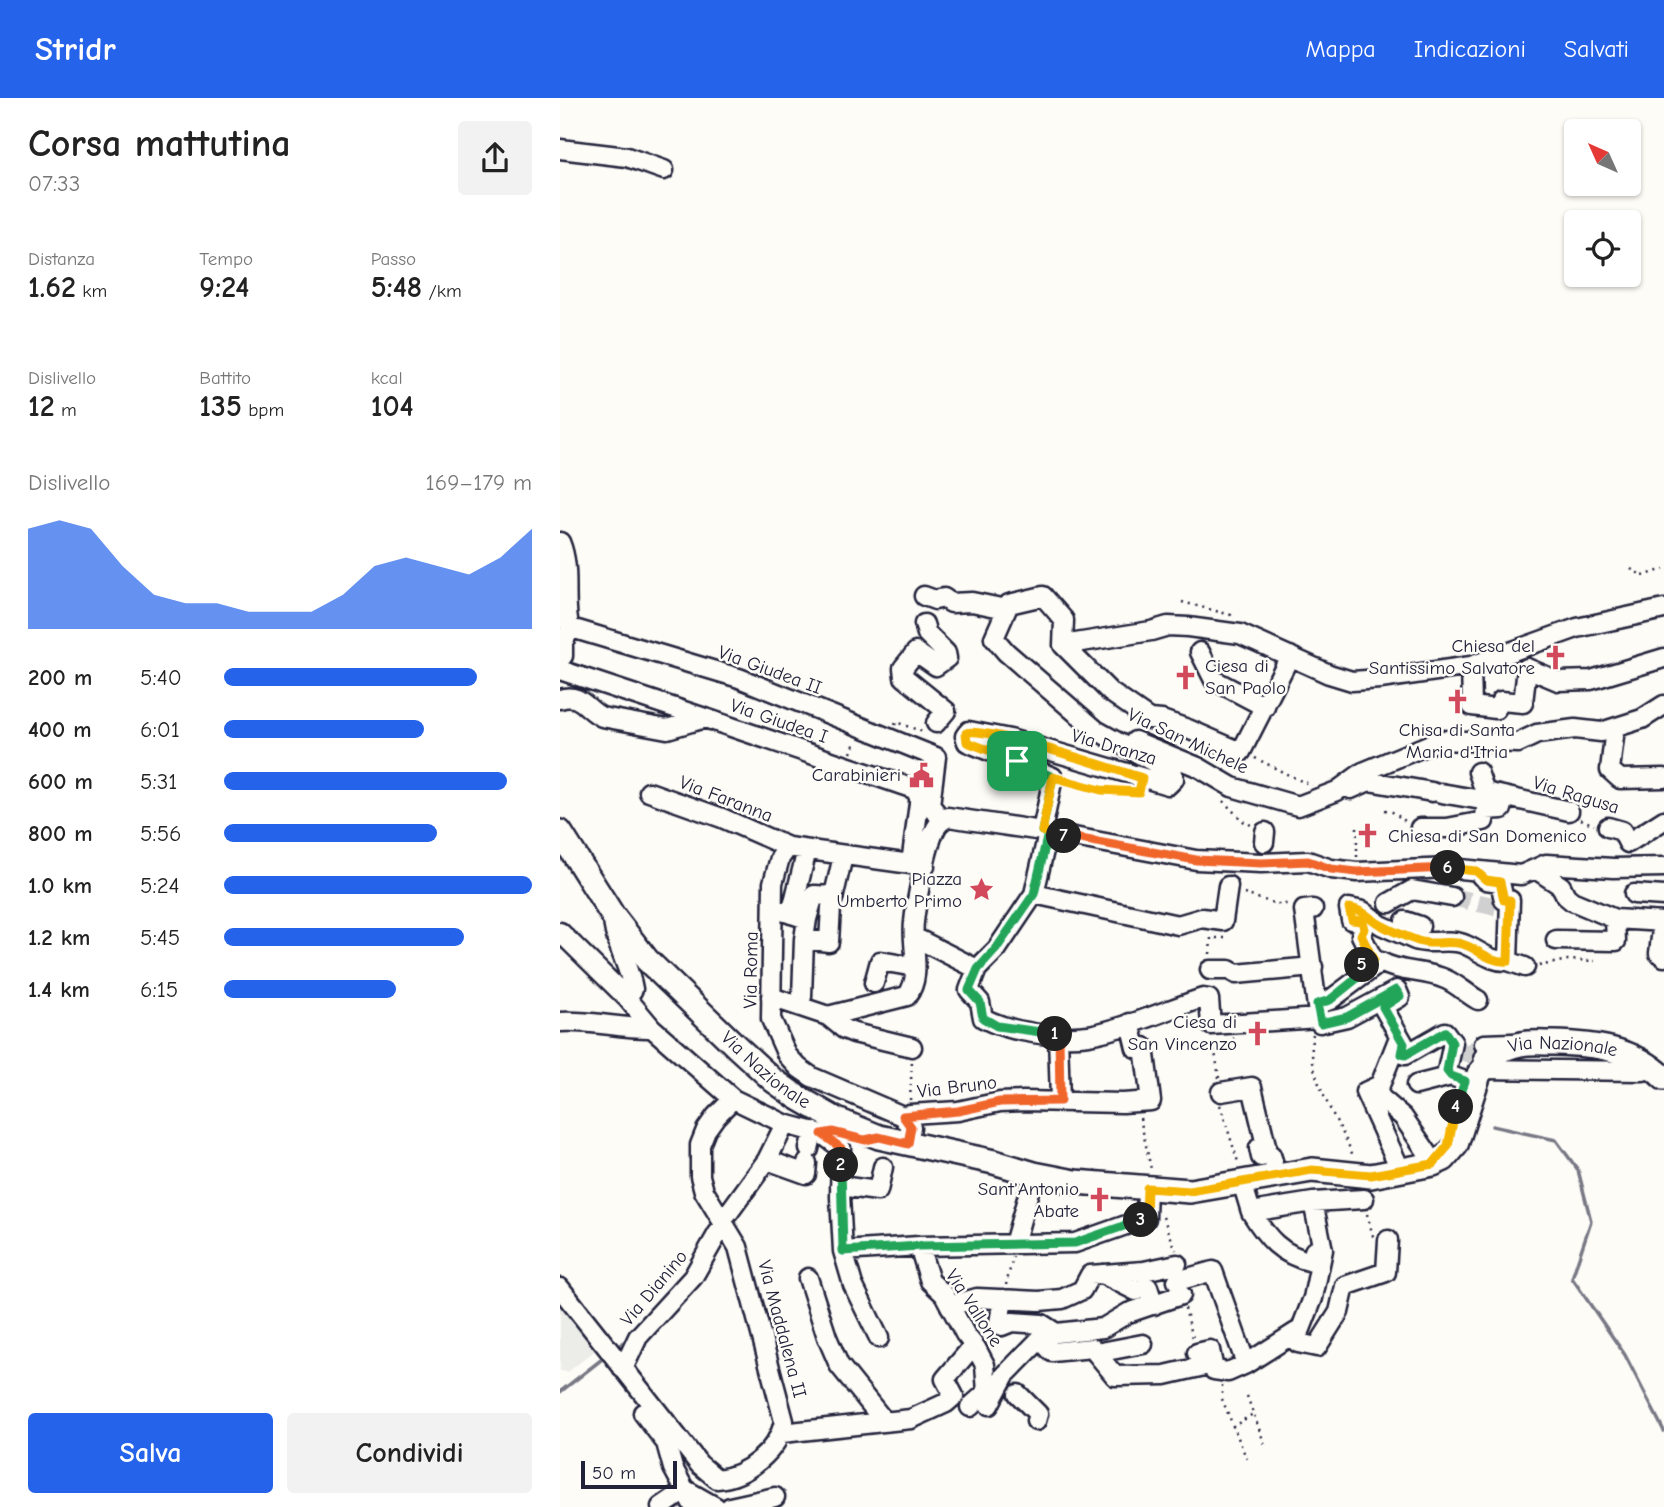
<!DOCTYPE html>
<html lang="it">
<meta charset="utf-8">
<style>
:root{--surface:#fff;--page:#f2f2f2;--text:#222;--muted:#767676;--accent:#2563eb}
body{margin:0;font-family:"Comic Neue",sans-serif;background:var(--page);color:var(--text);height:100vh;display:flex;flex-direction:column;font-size:26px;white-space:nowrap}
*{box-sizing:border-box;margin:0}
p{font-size:23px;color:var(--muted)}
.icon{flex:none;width:38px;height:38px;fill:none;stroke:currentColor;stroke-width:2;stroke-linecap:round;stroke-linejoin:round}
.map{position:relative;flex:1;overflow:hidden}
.sheet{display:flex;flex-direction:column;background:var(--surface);width:560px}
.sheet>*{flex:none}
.needle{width:46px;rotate:315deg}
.buttons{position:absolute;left:1004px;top:21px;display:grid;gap:14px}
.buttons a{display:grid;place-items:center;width:77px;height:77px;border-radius:7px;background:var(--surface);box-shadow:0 2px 5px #0004;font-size:35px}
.scale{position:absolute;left:21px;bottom:18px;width:96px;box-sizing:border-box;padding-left:7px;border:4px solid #22223b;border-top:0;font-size:19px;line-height:24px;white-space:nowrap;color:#22223b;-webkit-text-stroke:5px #fdfcf7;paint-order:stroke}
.pin{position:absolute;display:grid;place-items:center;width:60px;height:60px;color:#fff;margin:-30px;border-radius:14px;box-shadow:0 4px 10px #0006}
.km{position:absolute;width:35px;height:35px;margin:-18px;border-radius:50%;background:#222;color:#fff;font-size:19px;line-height:35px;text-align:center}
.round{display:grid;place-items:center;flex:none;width:74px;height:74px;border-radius:7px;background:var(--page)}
.overview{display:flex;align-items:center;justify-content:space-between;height:119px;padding:0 28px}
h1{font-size:38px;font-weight:700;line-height:52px}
.metrics{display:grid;grid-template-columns:repeat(3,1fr);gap:10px;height:119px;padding:7px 28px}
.metrics div{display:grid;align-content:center}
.metrics b{font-size:30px;font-weight:700}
.metrics small{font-size:19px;font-weight:400}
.metrics p{font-size:19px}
.chart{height:196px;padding:14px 28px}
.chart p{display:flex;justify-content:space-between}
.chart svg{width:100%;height:126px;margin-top:7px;fill:var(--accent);opacity:.7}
.primary-button{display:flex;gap:14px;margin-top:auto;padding:14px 28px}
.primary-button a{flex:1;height:80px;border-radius:7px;background:var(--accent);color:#fff;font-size:28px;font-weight:700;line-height:80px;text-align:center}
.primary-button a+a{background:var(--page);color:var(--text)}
ul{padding:0 28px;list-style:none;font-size:23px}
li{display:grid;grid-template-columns:112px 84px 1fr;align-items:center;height:52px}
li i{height:18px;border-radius:9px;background:var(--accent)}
header{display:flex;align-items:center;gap:42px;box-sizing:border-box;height:98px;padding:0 35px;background:var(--accent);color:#fff}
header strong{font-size:33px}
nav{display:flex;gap:38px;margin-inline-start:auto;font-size:24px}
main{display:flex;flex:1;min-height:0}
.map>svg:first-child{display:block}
.built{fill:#ecece9}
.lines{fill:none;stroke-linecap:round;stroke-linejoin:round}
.stream{stroke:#787885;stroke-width:3.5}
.minor-tunnel{stroke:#d1d0d1;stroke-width:18;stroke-dasharray:18 9;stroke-linecap:butt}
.minor-casing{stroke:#22223b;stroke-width:23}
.major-casing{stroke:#22223b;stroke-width:28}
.path{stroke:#22223b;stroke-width:2.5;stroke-dasharray:2 5;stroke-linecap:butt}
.minor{stroke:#fdfcf7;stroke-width:18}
.major{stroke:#fdfcf7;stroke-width:23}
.split-1-casing{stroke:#fff;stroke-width:14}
.split-2-casing{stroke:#fff;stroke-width:14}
.split-3-casing{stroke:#fff;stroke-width:14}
.split-4-casing{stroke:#fff;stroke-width:14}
.split-5-casing{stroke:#fff;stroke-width:14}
.split-6-casing{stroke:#fff;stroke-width:14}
.split-7-casing{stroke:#fff;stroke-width:14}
.split-8-casing{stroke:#fff;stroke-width:14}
.split-1{stroke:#22a559;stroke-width:9}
.split-2{stroke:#f0652b;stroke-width:9}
.split-3{stroke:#22a559;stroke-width:9}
.split-4{stroke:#f5b400;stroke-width:9}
.split-5{stroke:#22a559;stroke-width:9}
.split-6{stroke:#f5b400;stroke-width:9}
.split-7{stroke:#f0652b;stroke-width:9}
.split-8{stroke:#f5b400;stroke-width:9}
.labels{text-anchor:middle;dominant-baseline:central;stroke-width:5;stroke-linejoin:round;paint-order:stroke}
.poi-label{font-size:19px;fill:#22223b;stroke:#fdfcf7;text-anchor:end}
.street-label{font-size:19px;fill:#22223b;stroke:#fdfcf7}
</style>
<header>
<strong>Stridr</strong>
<nav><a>Mappa</a><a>Indicazioni</a><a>Salvati</a></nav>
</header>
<main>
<section class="sheet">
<div class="overview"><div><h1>Corsa mattutina</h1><p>07:33</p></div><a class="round"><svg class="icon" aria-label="share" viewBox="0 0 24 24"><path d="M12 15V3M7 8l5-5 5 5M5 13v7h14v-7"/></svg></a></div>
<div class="metrics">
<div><p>Distanza</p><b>1.62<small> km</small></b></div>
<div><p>Tempo</p><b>9:24</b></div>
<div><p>Passo</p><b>5:48<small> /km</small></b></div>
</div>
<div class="metrics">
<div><p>Dislivello</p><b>12<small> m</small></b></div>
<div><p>Battito</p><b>135<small> bpm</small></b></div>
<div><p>kcal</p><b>104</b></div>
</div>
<div class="chart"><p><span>Dislivello</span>169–179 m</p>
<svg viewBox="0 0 160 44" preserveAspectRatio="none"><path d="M0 44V9L10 6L20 9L30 22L40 32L50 35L60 35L70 38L80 38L90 38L100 32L110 22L120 19L130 22L140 25L150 19L160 9V44z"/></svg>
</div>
<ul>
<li><b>200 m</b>5:40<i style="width:82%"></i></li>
<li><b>400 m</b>6:01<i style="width:65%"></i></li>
<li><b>600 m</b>5:31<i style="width:92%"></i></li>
<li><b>800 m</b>5:56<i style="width:69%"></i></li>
<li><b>1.0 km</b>5:24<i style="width:100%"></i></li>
<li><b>1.2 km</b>5:45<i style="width:78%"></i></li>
<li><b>1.4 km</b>6:15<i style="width:56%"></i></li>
</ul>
<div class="primary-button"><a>Salva</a><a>Condividi</a></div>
</section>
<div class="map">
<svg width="1104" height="1409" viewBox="0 0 1104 1409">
<rect width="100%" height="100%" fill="#fdfcf7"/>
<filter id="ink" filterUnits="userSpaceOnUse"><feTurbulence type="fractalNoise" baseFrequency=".0143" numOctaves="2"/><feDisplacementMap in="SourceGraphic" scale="14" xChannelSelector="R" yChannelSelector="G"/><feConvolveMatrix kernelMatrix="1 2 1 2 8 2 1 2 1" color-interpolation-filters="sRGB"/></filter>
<g filter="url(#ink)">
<!-- built -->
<path class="built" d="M0,1201L38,1250L8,1274L0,1273Z"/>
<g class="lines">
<!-- stream -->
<path class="stream" d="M932,1028L996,1042L1018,1072L1031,1123L1012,1180L1065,1257L1104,1333
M55,1251L71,1238
M0,1294L46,1258"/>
<!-- minor-tunnel -->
<path class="minor-tunnel" d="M892,799L946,811
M906,964L911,954L924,946"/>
<defs>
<path id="minor" d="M0,51L67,59L104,72
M0,444C12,473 2,503 10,532
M364,498L375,502L384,500L391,505L412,504L446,511
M364,526L367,536L386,555L387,560L376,568L356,554L343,570L344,579L386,613L376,625
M503,547L591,533L608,528L628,529L680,536L769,576L792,583L820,581L911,568L1017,530L1104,511
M503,547L550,594L589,621L602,622L628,631L681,654L730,558
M640,554L654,582L705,609
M3,558V544L10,532H18L179,580L376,659L370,707L382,722
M911,568L912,608L936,611L941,603L963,605L967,570L998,583L1031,582L1104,560
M0,572L145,620
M0,601C21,594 26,612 42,619L107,631L145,620L354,691L359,698V705L351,766
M1052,631L1054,639L1050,672L1060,681L1104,680
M575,643L638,669L672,689L738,708L777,693L803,674L880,642L958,645L977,636L1015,631L1041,634L1082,621L1104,607
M918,674L925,694L1009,713
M791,691L809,683L872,694
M89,694L162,720L228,749
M1048,729L1062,733L1068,745L1104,722
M860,730H887L924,723L926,712L942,711L943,707L939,705L881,695
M482,733L493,679L407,644L405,638L409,633L450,641L608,687L614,681L613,675L536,632L446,554L434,540L449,506L483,498L504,522L503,547
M704,744L705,734
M977,772L1001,788L1006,798L1012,803L1055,821L1104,824
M921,778L926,782L940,784L944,802H950L948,863L965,869
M474,796L618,827L642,820L663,823L668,788
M1074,796L1104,798
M273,801L283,758
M829,805L852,792L892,799
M213,810L247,821L254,797L274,798
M753,811L744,812L758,916
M231,816L247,752
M53,818C53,844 69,866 73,891L67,900
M247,821L244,841L269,844L271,809
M845,823L860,828L855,842C871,848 890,839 906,847C920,853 931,864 948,863
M1103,824L1099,855L1104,859
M0,834L67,900L92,930L173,1001L225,1026L262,1036L281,1050L280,1099L283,1153L359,1148L515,1145L586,1120L587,1090
M354,839L417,871L409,892L420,904L423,920C449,934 499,941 529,937C567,930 606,912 643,900L649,901L651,927L759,920
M996,842L1056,843L1055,821
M799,869L813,861L801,837L804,831L802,823L791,822L789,810L803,813L821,827L855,842
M417,871L437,851L474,796L488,735
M650,872H669L676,876L753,869
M314,885L320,863L355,869
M211,899L268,918L284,931L294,935L352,949
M242,899L244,841
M757,907L770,902L821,864C840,875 865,872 885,881C897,886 907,896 918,902
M268,918L347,898C363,877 351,848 354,824C356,804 367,746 376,730C379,724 383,722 388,719L482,733L636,762L701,765L748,763L771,771L797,774L890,770L961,777L986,766L1053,770L1104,769
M759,920L760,925L787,919L837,892L840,899L823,909L844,946L842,956L845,957L885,934L893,945L887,973L891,978L905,983
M0,924C32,922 61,931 92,930
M498,937L500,1003
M924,946L952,945
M923,971L1083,973L1088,967
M856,987L891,978
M816,989L821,1000L843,1019L869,1057
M661,994L692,989L706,1047L699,1050L701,1059L711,1057L713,1063
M350,1016L398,1013L440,1004L463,1003L563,1005L591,1003L584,949L576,950L570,925
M348,1046L351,1029L343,1018L252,979L239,970L227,957L211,921L213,785L220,760L228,749L365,768
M249,1051L253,1033
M207,1062L246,1076L247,1065
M836,1062L805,994L820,987L839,939
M682,1084L691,1114L753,1104L804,1101
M280,1088L318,1093L323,1069
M691,1114C707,1140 721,1157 752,1164L754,1153H760
M167,1117L207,1062L225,1026
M454,1146L474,1076
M359,1148L370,1183L384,1196L405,1236L416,1250L425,1267L427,1294L410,1309
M283,1153L293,1187L319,1240
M542,1176L576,1193L588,1189L594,1207
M248,1180L267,1239L279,1267L324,1323
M617,1183L653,1173L686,1266
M0,1190L139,1366L157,1381C186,1379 219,1352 224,1323L178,1149L144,1093L140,1078V1047L146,1032L156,1018L173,1001
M443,1201L439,1225L442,1228L452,1224L482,1226L496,1235L543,1230L568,1215L621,1197
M390,1208L417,1200L479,1203L502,1201L522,1192L530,1177L584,1173L617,1166
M730,1238L738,1245L757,1249L779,1214L785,1188L826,1174L828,1142
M480,1241L492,1254L532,1250L555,1278L605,1277L653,1266
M536,1255L583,1246
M637,1255L650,1252L654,1272L668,1274L686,1266L741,1231L753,1200L763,1152L753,1104
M63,1271L78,1239L133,1179L158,1135
M458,1296L478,1316L476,1323
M429,1307L445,1277L487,1234
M83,1315L106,1345L113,1370L134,1409
M222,1335L351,1321L386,1305L394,1298L385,1281L414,1247
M101,1409L126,1392L156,1409
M170,1409L215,1399"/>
<g id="major">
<path id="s1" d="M0,734L53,818L87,862L177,949L213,982L237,999L277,1022L319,1039L434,1064L474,1076L515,1084L630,1093L752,1072L811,1078L873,1066L884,1061L896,1047L919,976L938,954"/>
<path id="s2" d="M926,960C937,954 948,948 961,946C971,944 983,945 993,945C1033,946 1074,950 1104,980"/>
</g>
</defs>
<!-- minor casing -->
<use href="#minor" class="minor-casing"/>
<!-- major casing -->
<use href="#major" class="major-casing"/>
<!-- path -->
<path class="path" d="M1071,471L1083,478L1104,471
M622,504L671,517L670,521
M335,627L336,624L363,634
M291,655L296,642
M695,660C714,669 732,680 752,687
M506,683L541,692L572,693
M663,703L683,723L693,728
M825,712L831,713L848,725
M1021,721L1034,727
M797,729V760
M684,796L717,806H732
M650,856L651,840H666V837
M979,868L1008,862L1035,863
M753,936C745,980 778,1019 793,1058
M659,980L655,954L674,940
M350,1002L352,963
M660,1007L679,1067
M580,1020L591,1071
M807,1116L813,1138L815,1139
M603,1119L616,1152
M446,1187L453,1159
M625,1210L633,1240
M662,1287V1301L688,1364
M687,1298L705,1347
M672,1329L693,1316"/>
<!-- minor -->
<use href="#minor" class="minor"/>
<!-- major -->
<use href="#major" class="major"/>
</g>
</g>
<g class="lines" filter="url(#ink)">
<defs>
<path id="split-1" d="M457,663L493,679L482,733L488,735L474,796L436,851L418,871L409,892L420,904L423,920L437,928L495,936"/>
<path id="split-2" d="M281,1067V1050L262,1036L273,1034L305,1042L319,1039L348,1046L351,1029L343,1018L398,1013L440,1004L500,1003L499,937L495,936"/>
<path id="split-3" d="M281,1067L283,1153L359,1148L515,1145L581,1122"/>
<path id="split-4" d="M581,1122L586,1120L587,1090L630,1093L752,1072L811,1077L873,1066L888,1048L896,1009"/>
<path id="split-5" d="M802,867L799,869L801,877L770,902L757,906L761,925L787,919L836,892L840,898L823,909L844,946L842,956L845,957L885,934L892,945L887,973L891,978L905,983L896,1009"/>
<path id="split-6" d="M802,867L813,861L801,837L804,831L802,823L792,822L789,810C806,813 809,821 823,828C834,834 847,839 858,843C872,848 888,842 902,846C918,850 929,865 948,863L950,802H944L940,784L926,782L916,773L888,770"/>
<path id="split-7" d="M504,738L636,762L701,765L748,763L771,771L797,774L888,770"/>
<path id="split-8" d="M457,663L407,644L406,635C423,627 556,672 582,680L579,694L541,692L493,679L482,733L504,738"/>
</defs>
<!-- split-1 casing -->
<use href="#split-1" class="split-1-casing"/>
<!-- split-2 casing -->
<use href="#split-2" class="split-2-casing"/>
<!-- split-3 casing -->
<use href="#split-3" class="split-3-casing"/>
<!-- split-4 casing -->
<use href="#split-4" class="split-4-casing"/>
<!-- split-5 casing -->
<use href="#split-5" class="split-5-casing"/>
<!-- split-6 casing -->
<use href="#split-6" class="split-6-casing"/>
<!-- split-7 casing -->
<use href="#split-7" class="split-7-casing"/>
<!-- split-8 casing -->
<use href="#split-8" class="split-8-casing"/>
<!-- split-1 -->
<use href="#split-1" class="split-1"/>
<!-- split-2 -->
<use href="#split-2" class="split-2"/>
<!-- split-3 -->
<use href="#split-3" class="split-3"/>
<!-- split-4 -->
<use href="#split-4" class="split-4"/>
<!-- split-5 -->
<use href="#split-5" class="split-5"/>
<!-- split-6 -->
<use href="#split-6" class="split-6"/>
<!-- split-7 -->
<use href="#split-7" class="split-7"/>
<!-- split-8 -->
<use href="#split-8" class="split-8"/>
</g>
<!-- icons -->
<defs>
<symbol id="church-bare" viewBox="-9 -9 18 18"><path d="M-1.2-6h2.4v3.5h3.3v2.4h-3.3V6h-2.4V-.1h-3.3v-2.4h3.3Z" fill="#d1495b" stroke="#fdfcf7" stroke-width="2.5" paint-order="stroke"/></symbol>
<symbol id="civic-bare" viewBox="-9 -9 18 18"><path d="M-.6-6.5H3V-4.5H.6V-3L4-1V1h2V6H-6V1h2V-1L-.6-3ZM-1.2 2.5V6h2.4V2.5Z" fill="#d1495b" stroke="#fdfcf7" stroke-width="2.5" paint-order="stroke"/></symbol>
<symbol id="sight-bare" viewBox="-9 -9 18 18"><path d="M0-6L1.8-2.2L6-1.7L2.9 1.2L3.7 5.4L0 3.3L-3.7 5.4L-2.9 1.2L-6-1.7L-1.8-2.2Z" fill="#d1495b" stroke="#fdfcf7" stroke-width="2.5" paint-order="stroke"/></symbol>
</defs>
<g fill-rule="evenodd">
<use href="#church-bare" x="978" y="542" width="35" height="35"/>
<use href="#church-bare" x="608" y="562" width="35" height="35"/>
<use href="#church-bare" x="880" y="586" width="35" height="35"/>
<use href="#civic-bare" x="344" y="660" width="35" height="35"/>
<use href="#church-bare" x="790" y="720" width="35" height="35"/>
<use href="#sight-bare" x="404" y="774" width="35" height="35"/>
<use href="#church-bare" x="680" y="918" width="35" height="35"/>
<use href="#church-bare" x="522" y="1084" width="35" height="35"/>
</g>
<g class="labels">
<!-- poi labels -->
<g class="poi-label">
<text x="975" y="548">Chiesa del<tspan x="975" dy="22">Santissimo Salvatore</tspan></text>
<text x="645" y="568" text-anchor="start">Ciesa di<tspan x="645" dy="22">San Paolo</tspan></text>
<text x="897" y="632" text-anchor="middle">Chisa di Santa<tspan x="897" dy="22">Maria d'Itria</tspan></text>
<text x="341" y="677">Carabinieri</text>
<text x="828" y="738" text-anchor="start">Chiesa di San Domenico</text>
<text x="402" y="781">Piazza<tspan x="402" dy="22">Umberto Primo</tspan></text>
<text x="677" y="924">Ciesa di<tspan x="677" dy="22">San Vincenzo</tspan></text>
<text x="519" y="1091">Sant'Antonio<tspan x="519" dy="22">Abate</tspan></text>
</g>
<!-- street labels -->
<g class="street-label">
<text transform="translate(210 572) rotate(20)">Via Giudea II</text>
<text transform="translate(219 623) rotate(19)">Via Giudea I</text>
<text transform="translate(628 643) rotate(25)">Via San Michele</text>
<text transform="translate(554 649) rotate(16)">Via Dranza</text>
<text transform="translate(1016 697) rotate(17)">Via Ragusa</text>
<text transform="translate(166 701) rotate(21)">Via Faranna</text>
<text transform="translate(191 872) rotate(-89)">Via Roma</text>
<text stroke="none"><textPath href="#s2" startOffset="80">Via Nazionale</textPath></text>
<text stroke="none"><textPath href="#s1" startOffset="317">Via Nazionale</textPath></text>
<text transform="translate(397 989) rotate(-7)">Via Bruno</text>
<text transform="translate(94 1190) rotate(-50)">Via Dianino</text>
<text transform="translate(414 1210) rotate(57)">Via Vallone</text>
<text transform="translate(222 1231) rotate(75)">Via Maddalena II</text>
</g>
</g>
</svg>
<div class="buttons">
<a><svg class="needle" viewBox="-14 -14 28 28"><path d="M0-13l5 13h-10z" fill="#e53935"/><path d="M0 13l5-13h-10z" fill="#767676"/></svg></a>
<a><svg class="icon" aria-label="locate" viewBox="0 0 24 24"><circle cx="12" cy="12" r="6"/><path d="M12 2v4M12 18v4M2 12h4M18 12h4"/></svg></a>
</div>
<div class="scale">50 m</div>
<div class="pin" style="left:457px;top:663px;background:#1e9e55"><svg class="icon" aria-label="arrive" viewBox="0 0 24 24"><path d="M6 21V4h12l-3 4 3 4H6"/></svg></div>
<b class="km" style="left:495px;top:936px">1</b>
<b class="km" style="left:281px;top:1067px">2</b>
<b class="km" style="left:581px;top:1122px">3</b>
<b class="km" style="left:896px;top:1009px">4</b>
<b class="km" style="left:802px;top:867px">5</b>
<b class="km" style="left:888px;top:770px">6</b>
<b class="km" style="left:504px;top:738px">7</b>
</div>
</main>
